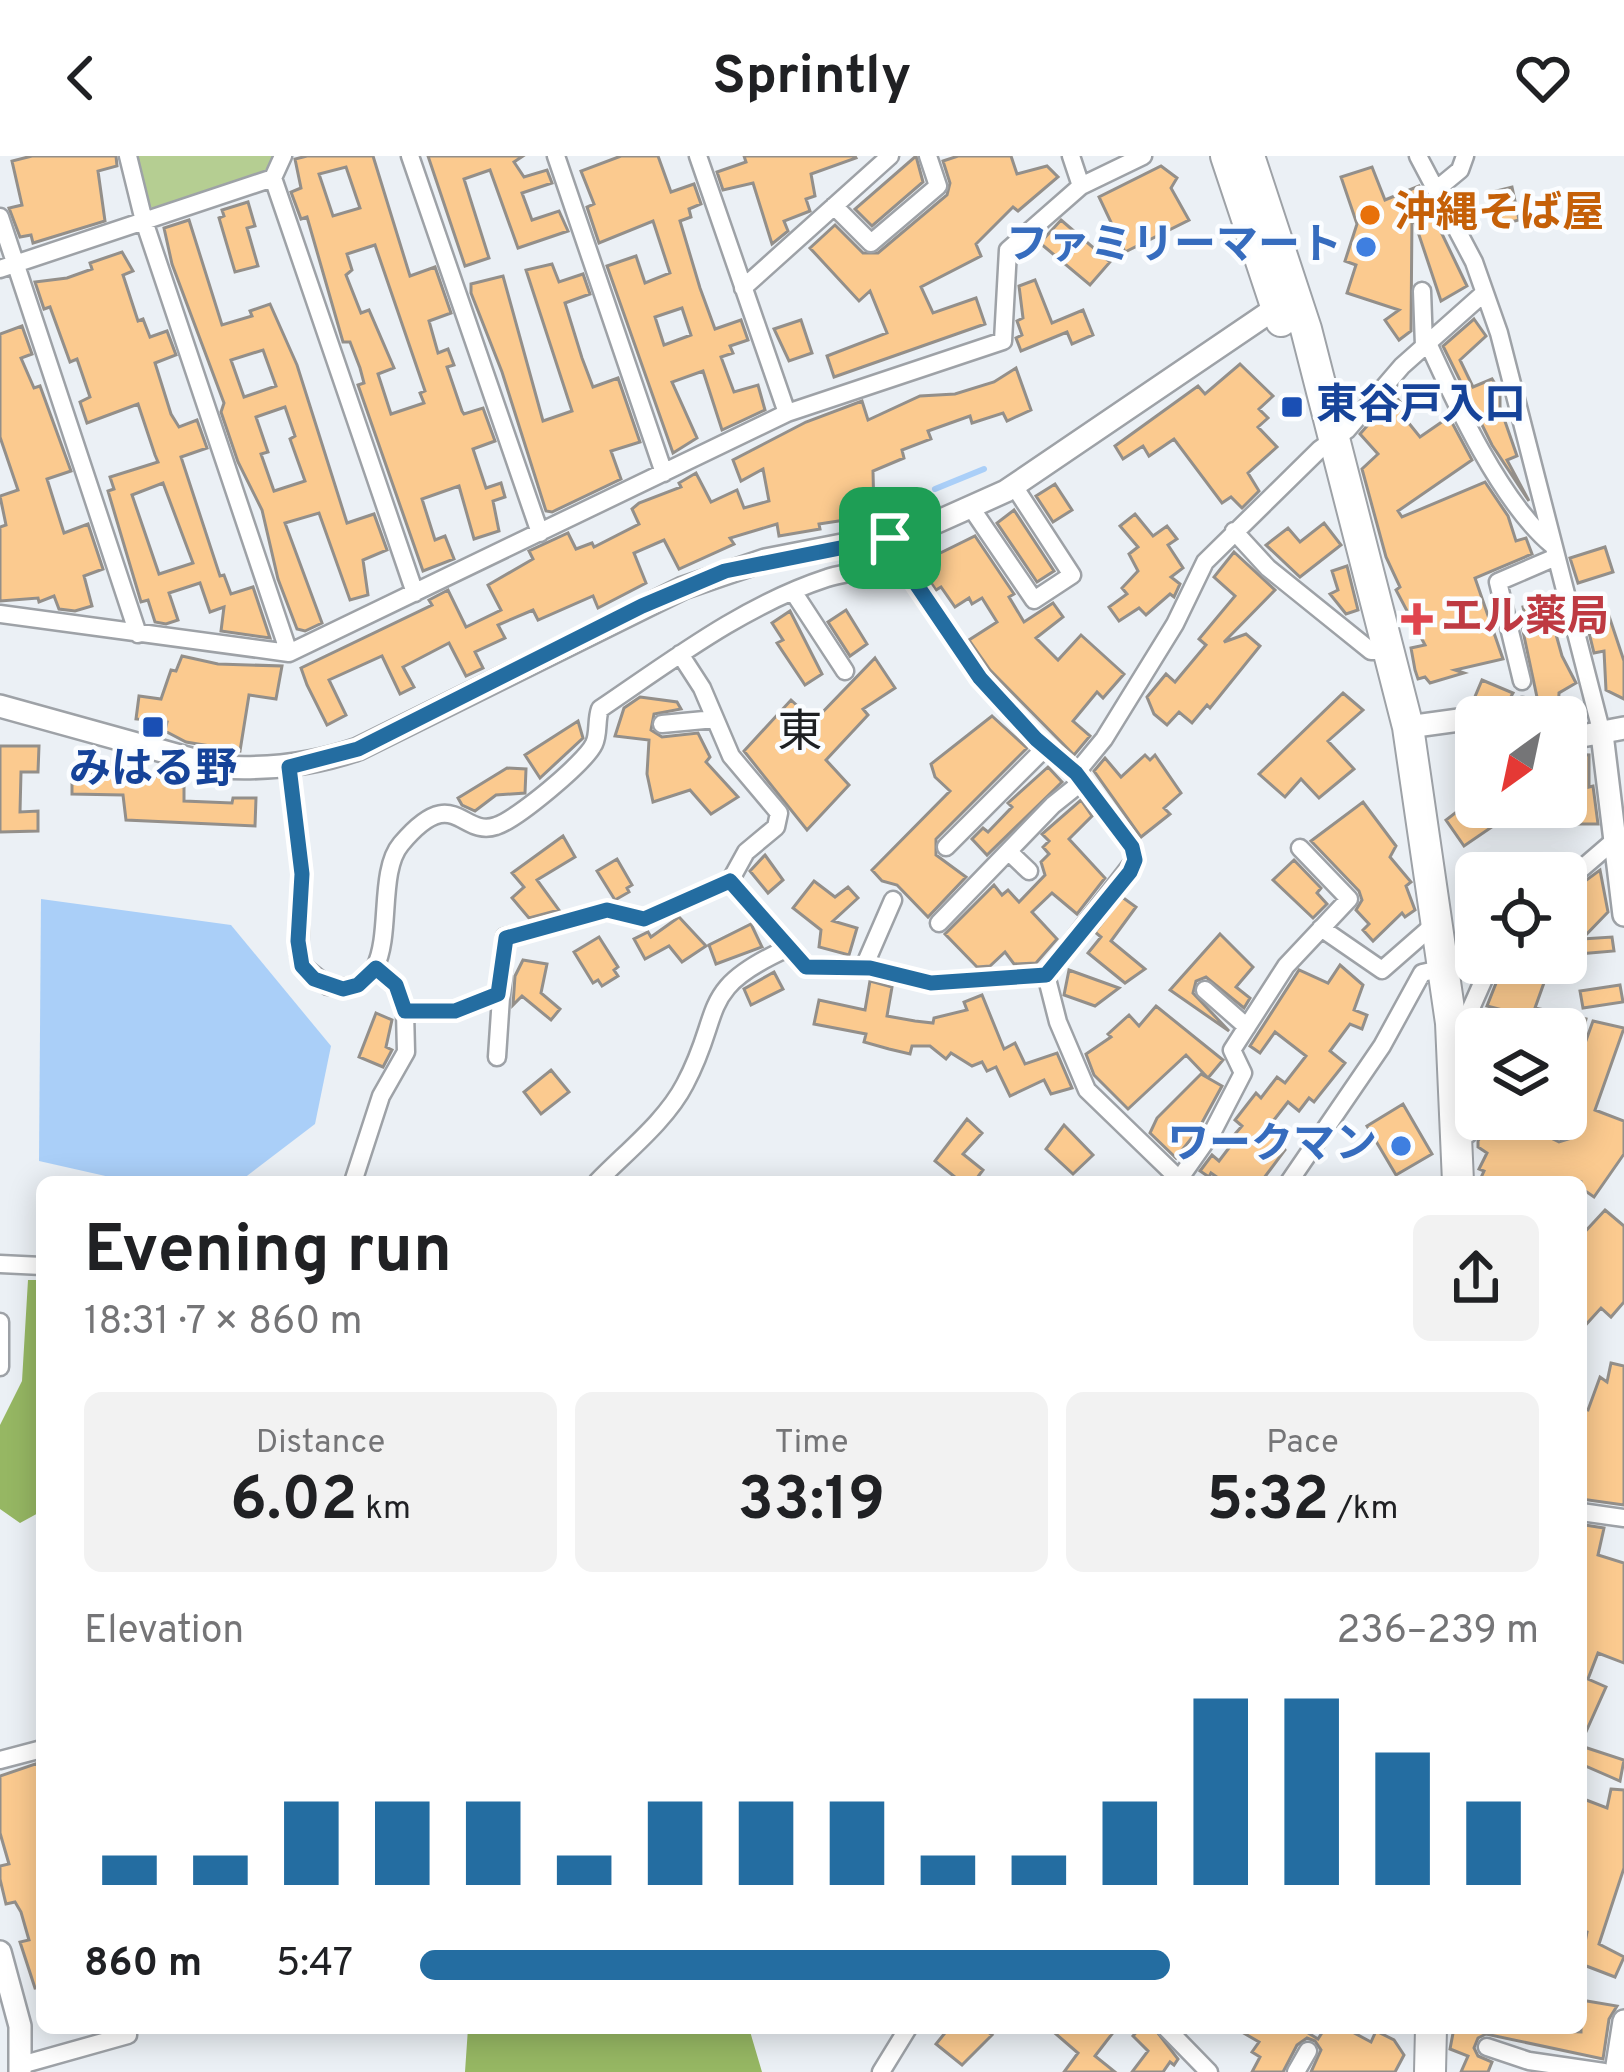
<!DOCTYPE html>
<meta charset="utf-8">
<style>
:root{--surface:#fff;--page:#f2f2f2;--text:#202124;--muted:#757577;--accent:#246da1}
body{margin:0;font-family:Overpass,"Noto Sans JP",sans-serif;background:var(--page);color:var(--text);height:100vh;display:flex;flex-direction:column;font-size:45px;white-space:nowrap}
*{box-sizing:border-box;margin:0}
p{font-size:39px;color:var(--muted)}
.icon{flex:none;width:66px;height:66px;fill:none;stroke:currentColor;stroke-width:2;stroke-linecap:round;stroke-linejoin:round}
.map{position:relative;flex:1;overflow:hidden}
.drawer{position:absolute;left:36px;top:1020px;width:1551px;height:858px;display:flex;flex-direction:column;background:var(--surface);border-radius:18px;box-shadow:0 6px 30px #0003}
.drawer>*{flex:none}
.needle{width:78px;rotate:213deg}
.buttons{position:absolute;left:1455px;top:540px;display:grid;gap:24px}
.buttons a{display:grid;place-items:center;width:132px;height:132px;border-radius:18px;background:var(--surface);box-shadow:0 6px 30px #0003;font-size:60px}
.pin{position:absolute;display:grid;place-items:center;width:102px;height:102px;color:#fff;margin:-51px;border-radius:24px;box-shadow:0 6px 18px #0006}
.round{display:grid;place-items:center;flex:none;width:126px;height:126px;border-radius:18px;background:var(--page)}
.overview{display:flex;align-items:center;justify-content:space-between;height:204px;padding:0 48px}
h1{font-size:66px;font-weight:700;line-height:90px}
.metrics{display:grid;grid-template-columns:repeat(3,1fr);gap:18px;height:204px;padding:12px 48px}
.metrics div{display:grid;align-content:center;border-radius:18px;background:var(--page);text-align:center}
.metrics b{font-size:60px;font-weight:700}
.metrics small{font-size:33px;font-weight:400}
.metrics p{font-size:33px}
.chart{height:336px;padding:24px 48px}
.chart p{display:flex;justify-content:space-between}
.chart svg{width:100%;height:216px;margin-top:12px;stroke:var(--accent);stroke-width:6}
ul{padding:0 48px;list-style:none;font-size:39px}
li{display:grid;grid-template-columns:192px 144px 1fr;align-items:center;height:90px}
li i{height:30px;border-radius:15px;background:var(--accent)}
header{display:flex;justify-content:space-between;align-items:center;height:156px;padding:0 48px;background:var(--surface);font-size:54px;font-weight:700}
.map>svg:first-child{display:block}
.green{fill:#b5ce92}
.forest{fill:#96b763}
.water{fill:#aacff8}
.lines{fill:none;stroke-linecap:round;stroke-linejoin:round}
.stream{stroke:#aacff8;stroke-width:6}
.building{fill:#fbca8f;stroke:#938f8a;stroke-width:3;fill-rule:evenodd}
.minor-casing{stroke:#9ea2a7;stroke-width:21}
.tertiary-casing{stroke:#9ea2a7;stroke-width:26}
.trunk-casing{stroke:#9ea2a7;stroke-width:34}
.minor{stroke:#fff;stroke-width:16}
.tertiary{stroke:#fff;stroke-width:21}
.trunk{stroke:#fff;stroke-width:30}
.route-casing{stroke:#fff;stroke-width:24}
.route{stroke:#246da1;stroke-width:15}
.food-dot{fill:#e8710a;stroke:#fbfdff;stroke-width:4.5}
.shop-dot{fill:#3f7fe0;stroke:#fbfdff;stroke-width:4.5}
.transit-dot{fill:#1a4fb4;stroke:#fbfdff;stroke-width:4.5}
.health-dot{fill:#e0444e;stroke:#fbfdff;stroke-width:4.5}
.labels{text-anchor:middle;dominant-baseline:central;stroke-width:9;stroke-linejoin:round;paint-order:stroke}
.food-label{font-size:42px;font-weight:bold;fill:#c56008;stroke:#fbfdff;text-anchor:start}
.shop-label{font-size:42px;font-weight:bold;fill:#366cbe;stroke:#fbfdff;text-anchor:end}
.transit-label{font-size:42px;font-weight:bold;fill:#164399;stroke:#fbfdff;text-anchor:start}
.health-label{font-size:42px;font-weight:bold;fill:#be3a42;stroke:#fbfdff;text-anchor:start}
.neighbourhood-label{font-size:45px;fill:#1e2022;stroke:#fbfdff}
</style>
<header><svg class="icon" aria-label="back" viewBox="0 0 24 24"><path d="M15 5l-7 7 7 7"/></svg>Sprintly<svg class="icon" aria-label="heart" viewBox="0 0 24 24"><path d="M12 20l-8-8c-3-5 5-10 8-4 3-6 11-1 8 4z"/></svg></header>
<div class="map">
<svg width="1624" height="1916" viewBox="0 0 1624 1916">
<rect width="100%" height="100%" fill="#ebf0f5"/>
<!-- green -->
<path class="green" d="M134,0H275L264,16L154,53L146,48Z"/>
<!-- forest -->
<path class="forest" d="M28,1124H42V1355L20,1367L0,1353V1269L22,1225Z
M468,1872H749L762,1916H465Z"/>
<!-- water -->
<path class="water" d="M41,743L231,769L331,890L315,968L239,1026H132L39,1005Z"/>
<g class="lines">
<!-- stream -->
<path class="stream" d="M935,333L984,313"/>
</g>
<!-- building -->
<path class="building" d="M32,0H116L117,10L98,15L105,65L33,87L31,79L20,81L9,52L22,49L12,5Z
M307,0H373L410,120L435,111L451,157L429,165L438,197L448,193L454,209L447,211L462,255L464,258L483,252L495,285L473,293L486,332L501,327L505,341L493,345L499,375L474,383L459,330L422,343L435,384L445,380L454,403L423,415L358,229L364,227L360,212L350,186H343L307,61L301,63L291,36L301,32L295,3ZM346,11L360,52L333,60L319,18ZM375,89L425,235L420,237L424,247L391,258L378,218L394,212L369,154L361,157L346,119L352,114L347,98Z
M428,0H523L514,6L524,21L547,14L552,27L522,37L532,64L559,55L568,75L518,92L490,14L464,23L489,102L465,110Z
M621,0H658L671,36L694,28L701,48L689,53L691,61L680,65L700,132L715,173L741,164L748,184L730,190L733,197L721,201L734,236L758,229L765,254L722,274L703,215L672,226L697,282L673,297L607,110L636,100L645,127L670,117L653,65L599,87L587,51L594,48L581,15ZM682,152L691,179L664,189L655,161Z
M744,0H855L856,2L811,18L815,40L806,43L810,55L784,65L788,75L772,88L753,27L723,34L717,16L746,6Z
M916,0L923,26L872,70L855,53Z
M958,0H1011L1017,18L1047,10L1058,21L1018,55L1013,51L976,88L981,100L921,131L933,157L976,142L985,168L834,221L827,200L887,177L870,135L859,145L810,92L835,69L863,97H878L947,39L950,27L943,5Z
M1161,10L1177,22L1171,32L1189,64L1125,96L1099,41Z
M1372,11L1385,44L1419,30L1467,130L1441,145L1412,58L1411,175L1399,184L1385,164L1399,154L1347,137L1356,109L1345,105L1357,68L1341,21Z
M1512,31L1519,64L1495,70L1488,37Z
M248,46L255,70L247,72L258,110L235,116L219,62L224,60L222,54Z
M189,64L222,169L252,160L250,155L270,148L297,209L347,367L374,358L387,394L363,404L368,439L350,444L319,357L285,367L322,467L305,475L297,473L278,423L262,354L238,306L221,256L224,247L172,108L164,72ZM263,194L276,230L244,241L231,204ZM285,251L295,280L290,283L305,325L274,335L261,298L268,296L256,261Z
M1061,64L1110,106L1090,129L1040,87Z
M122,96L133,115L123,119L138,165L143,163L150,181L167,175L176,199L155,207L171,258L179,271L197,264L207,292L181,301L220,420L224,419L231,438L253,431L270,482L221,475L224,451L210,456L200,427L169,437L178,464L166,468L155,466L148,444L141,446L108,335L114,333L110,321L158,306L155,299L138,248L87,267L80,246L90,241L77,203L70,206L50,151L44,153L35,126L67,122L92,113L90,107ZM163,327L193,407L159,418L132,339Z
M552,108L559,126L583,118L590,138L565,147L582,202L593,231L618,222L640,286L611,295L621,323L552,356L546,355L502,216L471,137V128L503,120L543,265L572,255L526,114Z
M1035,124L1052,167L1083,154L1093,179L1072,188L1067,176L1021,195L1016,182L1022,179L1017,165L1023,162L1019,130Z
M1474,163L1486,180L1460,204L1473,231L1492,223L1500,236V251L1517,300L1507,304L1529,345L1492,289L1443,190Z
M801,164L812,197L789,205L774,173Z
M22,170L32,198L21,202L34,232L40,230L71,315L47,323L64,377L88,368L103,413L84,420L92,450L75,455L59,453L54,440L39,446L38,442L0,445V371L6,369L0,340L18,334L0,281V178Z
M1240,208L1273,240L1259,253L1268,262L1258,271L1277,291L1248,317L1259,335L1242,352L1231,341L1222,347L1174,283L1149,300L1143,290L1123,303L1115,290L1198,230L1205,238Z
M1016,212L1031,254L1007,265L1003,257L972,267L970,260L928,275L931,283L902,294L904,302L873,315L874,357L844,360L845,364L819,368L820,373L779,380L777,368L730,382L734,388L679,413L664,384L634,397L646,427L598,452L593,440L538,464L533,454L498,469L505,482L475,496L483,512L466,520L449,487L403,511L414,531L400,538L382,500L329,524L346,559L327,569L307,529L301,512L432,449L429,444L448,434L466,471L501,454L488,429L533,403L529,395L568,377L576,393L592,387L594,391L639,368L632,353L639,347L681,331L679,327L696,317L711,346L737,334L744,352L769,345L763,313L741,325L733,304L806,266L862,245L868,264L920,240L955,238L994,226Z
M1394,239L1408,255L1403,260L1420,281L1449,261L1472,304L1398,355L1402,361L1485,326L1508,360L1516,385L1526,382L1532,398L1475,422L1503,503L1455,514L1464,517L1430,527L1425,521L1418,523L1415,514L1411,492L1425,489L1396,434L1400,431L1386,401L1362,313L1378,298L1360,278Z
M1055,328L1072,354L1053,366L1036,340Z
M1014,354L1054,415L1037,426L997,367Z
M1135,358L1153,380L1167,370L1177,383L1168,389L1183,412L1171,421L1180,428L1174,441L1170,438L1146,459L1139,452L1119,465L1109,451L1127,438L1122,432L1138,415L1129,398L1138,391L1120,370Z
M1324,367L1341,389L1300,421L1266,389L1288,372L1300,386Z
M975,380L1014,438L1009,441L1024,466L1053,447L1063,461L1036,482L1058,504L1081,479L1124,518L1103,542L1097,536L1073,565L1090,580L1074,599L990,514L969,484L997,466L982,442L972,448L969,442L955,451L941,431L936,434L918,408Z
M1605,391L1613,416L1578,427L1570,402Z
M1234,396L1275,434L1224,486L1246,478L1260,490L1210,552L1207,549L1192,567L1179,556L1167,569L1154,558L1147,541L1166,518L1175,526L1206,489L1199,483L1235,440L1214,421Z
M1347,410L1358,454L1346,458L1330,438L1338,434L1332,415Z
M1547,446L1562,500L1576,527L1559,537L1558,561L1541,560L1520,461L1525,460L1523,451Z
M846,454L867,488L850,500L828,466Z
M1607,454L1624,505V543L1606,534L1604,495L1594,497L1585,460Z
M790,455L822,518L805,529L777,487L783,484L772,467Z
M182,500L218,508L282,510L276,543L249,539L240,595L186,586L165,575L167,566L136,563L139,540L161,543L171,514L176,515Z
M875,502L895,532L863,553L868,559L826,604L849,629L807,674L744,595L791,544L814,565Z
M1482,524L1513,537L1503,555L1474,543Z
M1343,537L1363,554L1328,585L1354,613L1319,642L1301,623L1285,641L1259,618Z
M640,541L677,546L681,553L654,558L651,574L662,581L698,577L710,601L706,606L738,641L711,658L690,634L653,646L647,618L649,584L615,580L624,552Z
M992,560L1027,592L936,683V699L966,721L928,761L897,729L882,725L872,714L950,635L935,621L931,608Z
M578,565L583,582L540,622L525,599Z
M0,590H39L38,616H21L20,656L38,655V675L0,676Z
M1566,598L1589,599V631L1593,630L1598,668H1561L1560,651H1566Z
M1145,599L1150,604L1155,599L1181,637L1164,652L1170,658L1141,681L1094,615L1105,602L1121,621Z
M1048,611L1062,626L987,699L972,683L983,672L988,676L1012,651L1008,647Z
M507,612L526,613L525,637L496,639L475,655L462,649L458,642Z
M72,617L184,621V645L232,647L233,642H256L255,670L126,664L123,639L72,638Z
M1476,641V651H1521L1464,690L1446,664Z
M1081,644L1092,660L1069,683L1105,722L1077,758L1052,737L1032,756L1057,783L1036,807L1014,808L1005,796L990,810L977,811L945,778L994,729L1002,739L1008,734L1019,746L1045,719L1041,706L1049,698L1043,691L1049,685L1042,678Z
M1363,646L1396,690L1390,701L1411,726L1406,730L1415,754L1405,761L1402,757L1373,785L1363,774L1369,768L1356,754L1362,744L1359,735L1311,685Z
M563,680L575,701L537,724L559,754L529,762L512,742L524,731L512,717Z
M765,699L783,724L768,737L750,715Z
M617,703L632,729L627,732L629,736L615,744L597,715Z
M1294,704L1321,732L1317,737L1327,748L1313,762L1273,724Z
M1600,714L1608,756L1582,783L1612,781L1614,795L1566,799V739Z
M814,725L835,741L848,731L858,742L833,765L857,772L849,799L819,791L821,774L793,752Z
M1122,741L1136,751L1111,785L1145,813L1125,827L1088,797L1101,781L1095,776Z
M679,761L706,790L682,806L669,790L645,803L634,783L648,776L651,781Z
M751,768L762,791L716,808L709,789Z
M1220,778L1253,811L1236,831L1250,842L1244,852L1206,821L1196,825L1193,837L1229,875L1170,834Z
M599,781L618,811L614,814L618,820L602,830L598,824L593,827L574,796Z
M523,804L547,808L541,837L560,853L551,864L522,840L513,849L515,820Z
M1504,807L1550,810L1535,852L1586,863L1583,875L1487,850Z
M1340,809L1363,829L1354,854L1367,859L1362,873L1350,868L1330,895L1345,907L1314,946L1309,942L1299,955L1288,946L1270,969L1285,994L1261,1026H1224L1211,1017L1209,1021L1200,1015L1212,999L1219,1005L1238,980L1235,978L1242,970L1235,964L1256,937L1261,942L1277,921L1285,927L1306,900L1275,876L1260,897L1250,890L1299,814L1328,827Z
M1069,814L1119,832L1095,850L1064,839Z
M774,816L783,833L751,849L744,833Z
M870,825L892,831L887,860L915,865L933,867L934,862L967,854L964,846L982,839L1004,893L1015,887L1025,908L1057,897L1072,932L1051,938L1044,924L1010,940L996,911L987,915L982,906L972,910L951,897L946,903L930,890H912L910,898L889,893L864,886L866,878L814,868L819,844L865,854Z
M1620,829L1623,846L1583,852L1580,835Z
M1156,850L1223,904L1208,922L1186,899L1128,953L1094,919L1086,898L1111,881L1108,878L1129,859L1139,870Z
M376,857L392,864L386,891L392,894L383,911L359,901Z
M1593,865L1624,872L1595,954L1624,965V998L1594,1041L1581,1032V1026L1503,1022L1479,1026L1484,1015L1479,1013L1487,997L1478,991V985L1492,963H1529L1535,974L1559,986L1575,981V968L1566,961V940Z
M551,914L569,936L541,958L524,936Z
M1201,918L1222,930L1198,974L1176,1002L1150,977L1157,962Z
M1403,948L1432,998L1396,1019L1367,970Z
M967,963L982,977L963,998L983,1014L974,1026H961L935,1005Z
M1064,969L1093,999L1073,1018L1046,993Z
M1605,1054L1624,1070V1146L1611,1161L1601,1152L1581,1174V1080Z
M1611,1207L1624,1210V1349L1581,1343V1252L1588,1254L1600,1221L1607,1226Z
M1585,1369L1604,1372L1598,1399L1624,1407V1507L1598,1497L1588,1523L1606,1531L1581,1587V1388Z
M1581,1590L1624,1604L1620,1625L1581,1608Z
M38,1607L42,1831L35,1832L20,1786L29,1784L21,1756L15,1746L6,1748L0,1723V1710L9,1708L0,1677V1620Z
M1611,1633L1624,1634V1712L1599,1788L1624,1801L1615,1821L1581,1808L1587,1776L1581,1774V1642L1607,1652Z
M1581,1844L1617,1850L1609,1863L1603,1903L1486,1878L1478,1882L1474,1892L1478,1900L1492,1906L1488,1916H1461L1468,1900L1450,1893L1454,1872L1468,1876L1469,1872L1581,1876Z
M949,1872H983L992,1879L962,1909L936,1888Z
M1049,1872H1105L1112,1878L1095,1900L1115,1916H1064L1078,1897Z
M1140,1872H1154L1178,1903L1174,1909L1170,1906L1163,1916H1132L1148,1895L1133,1880Z
M1235,1872H1300L1318,1883L1325,1872H1345L1371,1886L1376,1875L1394,1884L1404,1899L1395,1916H1311L1321,1894L1315,1885L1307,1882L1297,1889L1283,1916H1252L1260,1901L1252,1896L1259,1886Z"/>
<g class="lines">
<defs>
<path id="minor" d="M128,0L144,65L289,497
M410,0L540,377
M556,0L664,317
M698,0L787,257
M1071,0L1081,30
M1418,0L1474,106L1499,177L1602,578
M273,22L415,437
M1437,33L1460,14L1465,0
M834,50L871,87L938,30L928,0
M0,61L138,478
M0,113L273,22L283,0
M743,132L890,0
M1422,135L1424,190
M1428,187C1456,249 1501,346 1552,389
M972,353L1034,444L1072,419L1014,330
M1234,375L1268,412L1371,495H1390
M890,382L892,412L907,415L980,522L1036,583L1076,617
M794,437L845,515
M0,458L289,497L787,257L1003,185L1008,94L1081,30L1143,0
M680,498L702,532L731,600L779,657L776,671L746,696L730,725
M1522,525L1498,426L1556,401
M1514,561L1522,550
M662,568L715,563
M289,611L302,719L299,798L303,810L328,830C411,844 368,727 401,688C454,625 461,682 496,670C516,664 585,607 594,588C599,578 596,564 600,553C671,505 744,449 827,422C847,415 871,415 892,412
M946,691L1046,591
M1009,696L1029,715
M1566,726L1616,683
M939,767L1053,649L1083,625
M1321,772L1382,814L1438,765
M376,813L396,829L405,855H455L498,837
M863,813L893,744
M1046,819L1058,866L1087,934L1182,1026
M1205,834L1247,871
M1460,862L1468,859L1491,807
M1566,880L1573,882
M1476,895L1468,859L1534,873
M497,901L505,781L607,755L644,763L730,725L806,811L870,812L931,827L1046,819L1135,704L1132,691L1076,617L1104,583L1175,468L1205,406L1320,293L1347,274L1402,210L1484,137
M1542,963L1564,974
M1456,981L1468,978L1476,957
M1180,1022L1213,975L1243,917L1232,894L1286,810L1349,743L1300,692
M353,1026L381,940L406,896L405,855
M597,1026C626,996 666,965 685,928C724,855 696,834 786,793
M1289,1026L1382,890L1422,817L1445,812
M0,1108L42,1110
M0,1166V1211
M1581,1356L1624,1362
M0,1604L42,1593
M1166,1872L1209,1916
M1487,1891L1529,1905L1604,1916
M21,1909L128,1879L126,1872
M881,1916L908,1872
M1296,1916L1308,1895"/>
<path id="tertiary" d="M0,550L220,611C269,614 312,609 358,593L683,432L765,404L919,374L1006,335L1283,147
M1408,571L1481,561
M1602,578L1624,759
M1566,583L1624,572
M0,1796L20,1870V1916
M1616,1916L1624,1865"/>
<path id="trunk" d="M1226,0L1281,165
M1249,0L1306,173L1408,571L1451,867L1458,1026
M1430,1916L1431,1872"/>
</defs>
<!-- minor casing -->
<use href="#minor" class="minor-casing"/>
<!-- tertiary casing -->
<use href="#tertiary" class="tertiary-casing"/>
<!-- trunk casing -->
<use href="#trunk" class="trunk-casing"/>
<!-- minor -->
<use href="#minor" class="minor"/>
<!-- tertiary -->
<use href="#tertiary" class="tertiary"/>
<!-- trunk -->
<use href="#trunk" class="trunk"/>
</g>
<g class="lines">
<defs>
<path id="route" d="M890,382L892,412L908,416L980,522L1036,583L1076,617L1132,691L1135,704L1130,716L1046,819L931,827L870,812L806,811L730,725L644,763L607,754L506,782L498,838L455,855H405L396,829L376,812L358,829L343,833L314,823L302,810L298,785L302,718L289,611L358,593L642,450L725,415Z"/>
</defs>
<!-- route casing -->
<use href="#route" class="route-casing"/>
<!-- route -->
<use href="#route" class="route"/>
</g>
<!-- markers -->
<circle class="food-dot" cx="1370" cy="59" r="12"/>
<g class="shop-dot">
<circle cx="1366" cy="91" r="12"/>
<circle cx="1401" cy="990" r="12"/>
</g>
<g class="transit-dot">
<rect x="1280" y="239" width="24" height="24" rx="6"/>
<rect x="141" y="559" width="24" height="24" rx="6"/>
</g>
<path class="health-dot" d="M1411 445h12v12h12v12h-12v12h-12v-12h-12v-12h12z"/>
<g class="labels">
<!-- food labels -->
<g class="food-label">
<text x="1394" y="59">沖縄そば屋</text>
</g>
<!-- shop labels -->
<g class="shop-label">
<text x="1342" y="91">ファミリーマート</text>
<text x="1377" y="990">ワークマン</text>
</g>
<!-- transit labels -->
<g class="transit-label">
<text x="1316" y="251">東谷戸入口</text>
<text x="153" y="615" text-anchor="middle">みはる野</text>
</g>
<!-- health labels -->
<g class="health-label">
<text x="1441" y="463">エル薬局</text>
</g>
<!-- neighbourhood labels -->
<g class="neighbourhood-label">
<text x="800" y="578">東</text>
</g>
</g>
</svg>
<div class="buttons">
<a><svg class="needle" viewBox="-14 -14 28 28"><path d="M0-13l5 13h-10z" fill="#e53935"/><path d="M0 13l5-13h-10z" fill="#757577"/></svg></a>
<a><svg class="icon" aria-label="locate" viewBox="0 0 24 24"><circle cx="12" cy="12" r="6"/><path d="M12 2v4M12 18v4M2 12h4M18 12h4"/></svg></a>
<a><svg class="icon" aria-label="layers" viewBox="0 0 24 24"><path d="M12 4l9 5-9 5-9-5zM3 14l9 5 9-5"/></svg></a>
</div>
<div class="pin" style="left:890px;top:382px;background:#1e9e55"><svg class="icon" aria-label="arrive" viewBox="0 0 24 24"><path d="M6 21V4h12l-3 4 3 4H6"/></svg></div>
<section class="drawer">
<div class="overview"><div><h1>Evening run</h1><p>18:31 · 7 × 860 m</p></div><a class="round"><svg class="icon" aria-label="share" viewBox="0 0 24 24"><path d="M12 15V3M7 8l5-5 5 5M5 13v7h14v-7"/></svg></a></div>
<div class="metrics">
<div><p>Distance</p><b>6.02<small> km</small></b></div>
<div><p>Time</p><b>33:19</b></div>
<div><p>Pace</p><b>5:32<small> /km</small></b></div>
</div>
<div class="chart"><p><span>Elevation</span>236–239 m</p>
<svg viewBox="0 0 160 44" preserveAspectRatio="none"><path d="M5 44V38M15 44V38M25 44V27M35 44V27M45 44V27M55 44V38M65 44V27M75 44V27M85 44V27M95 44V38M105 44V38M115 44V27M125 44V6M135 44V6M145 44V17M155 44V27"/></svg>
</div>
<ul>
<li><b>860 m</b>5:47<i style="width:67%"></i></li>
</ul>
</section>
</div>
